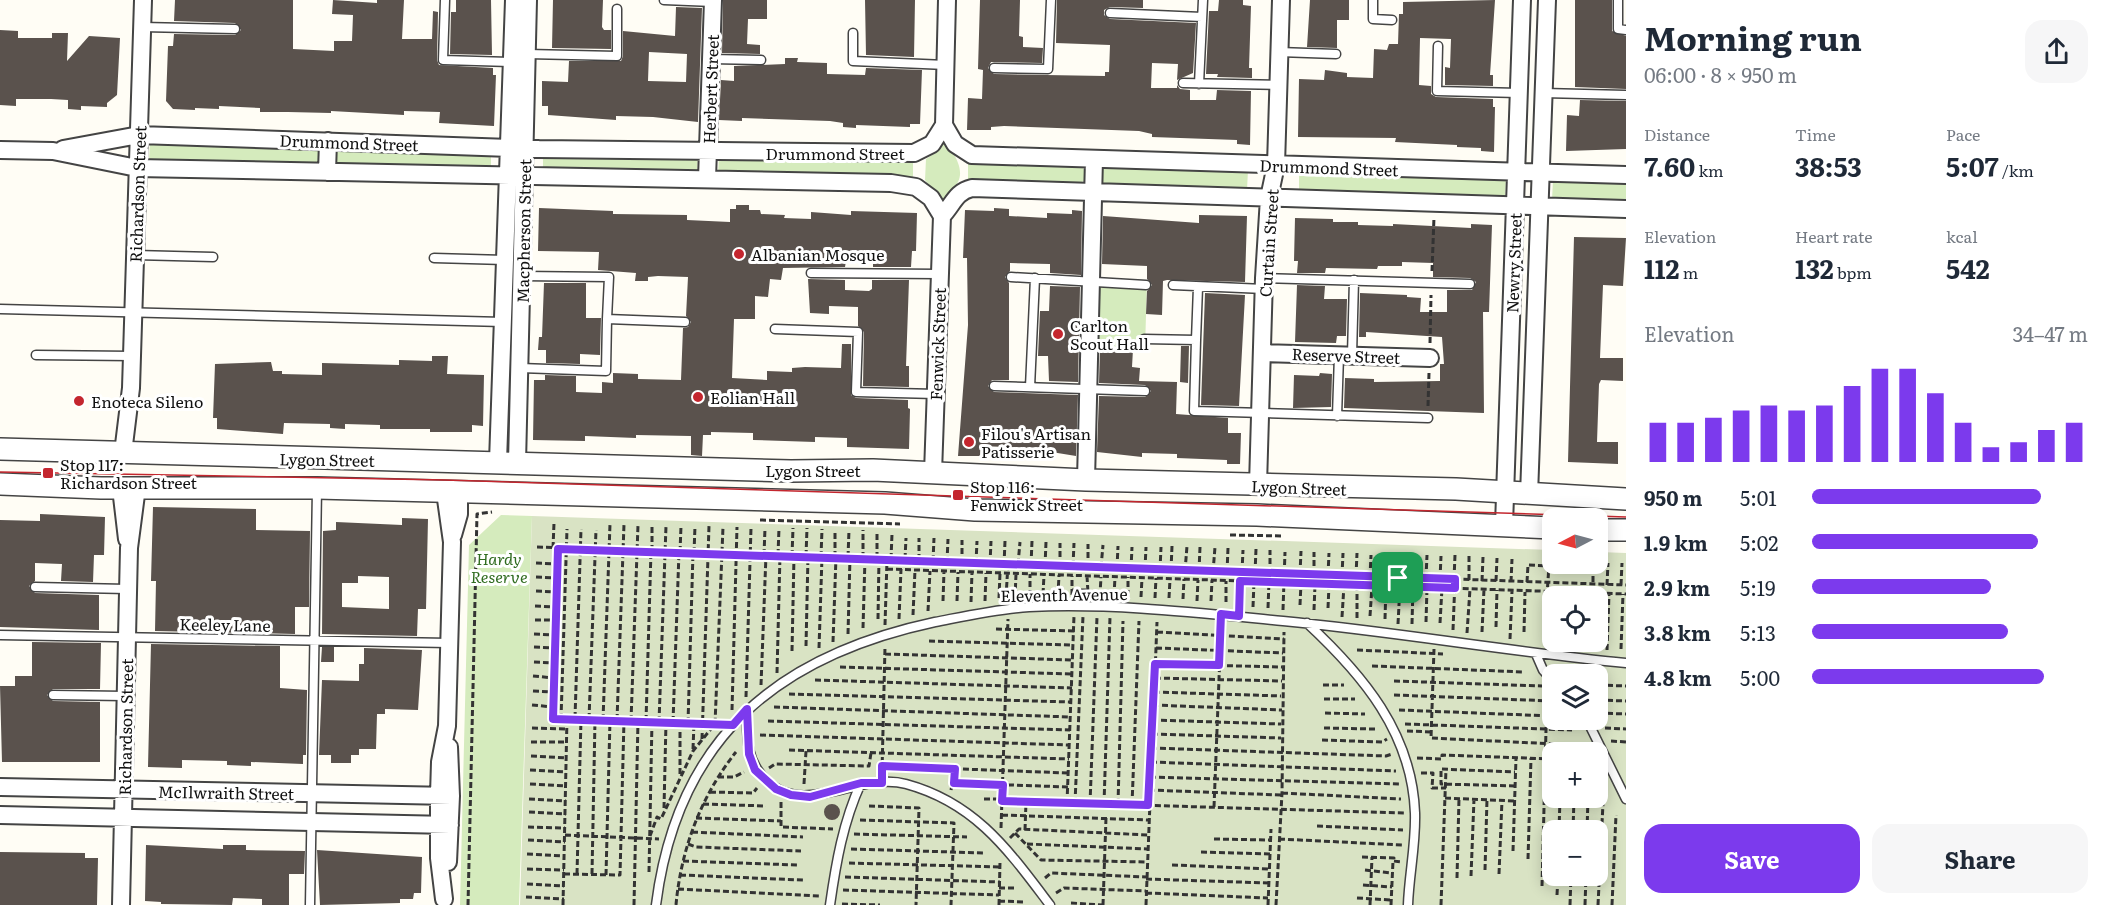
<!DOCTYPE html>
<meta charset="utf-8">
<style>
:root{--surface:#fff;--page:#f6f6f7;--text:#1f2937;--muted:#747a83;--accent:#7c3aed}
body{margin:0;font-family:Literata,serif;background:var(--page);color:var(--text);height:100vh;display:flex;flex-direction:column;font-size:22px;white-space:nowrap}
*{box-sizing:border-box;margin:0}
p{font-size:20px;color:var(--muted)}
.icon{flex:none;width:33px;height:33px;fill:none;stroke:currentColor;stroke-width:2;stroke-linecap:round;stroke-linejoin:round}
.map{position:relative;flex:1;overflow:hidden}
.panel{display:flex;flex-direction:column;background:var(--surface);width:480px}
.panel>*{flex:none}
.needle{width:39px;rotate:264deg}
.tools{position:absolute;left:1542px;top:508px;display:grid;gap:12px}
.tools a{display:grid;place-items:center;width:66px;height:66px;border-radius:12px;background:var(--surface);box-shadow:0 3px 15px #0003;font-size:30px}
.pin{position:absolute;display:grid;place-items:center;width:51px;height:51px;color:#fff;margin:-26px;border-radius:12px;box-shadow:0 3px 9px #0006}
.round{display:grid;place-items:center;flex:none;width:63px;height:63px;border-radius:18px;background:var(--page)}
.head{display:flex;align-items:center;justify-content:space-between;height:102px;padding:0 18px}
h1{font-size:33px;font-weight:700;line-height:45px}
.stats{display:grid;grid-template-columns:repeat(3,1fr);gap:9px;height:102px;padding:6px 18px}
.stats div{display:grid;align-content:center}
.stats b{font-size:26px;font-weight:700}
.stats small{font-size:16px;font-weight:400}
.stats p{font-size:16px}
.chart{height:168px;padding:12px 18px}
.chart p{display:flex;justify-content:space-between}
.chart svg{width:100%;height:108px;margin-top:6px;stroke:var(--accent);stroke-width:6}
.primary-button{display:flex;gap:12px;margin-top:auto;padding:12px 18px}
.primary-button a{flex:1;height:69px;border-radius:18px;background:var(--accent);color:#fff;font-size:24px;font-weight:700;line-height:69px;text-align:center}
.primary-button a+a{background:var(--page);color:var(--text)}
ul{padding:0 18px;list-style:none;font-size:20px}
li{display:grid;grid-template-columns:96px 72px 1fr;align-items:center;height:45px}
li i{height:15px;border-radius:8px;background:var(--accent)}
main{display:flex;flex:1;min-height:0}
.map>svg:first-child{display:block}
.green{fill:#d5ebbd}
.cemetery{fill:#d9e3c4;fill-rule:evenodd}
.building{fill:#5a524d;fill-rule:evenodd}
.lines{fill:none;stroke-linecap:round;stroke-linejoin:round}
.service-casing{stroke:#444;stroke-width:11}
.minor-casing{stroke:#444;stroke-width:20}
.tertiary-casing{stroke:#444;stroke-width:24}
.path{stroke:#333;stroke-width:3;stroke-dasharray:6 3;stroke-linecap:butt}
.service{stroke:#fff;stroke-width:8}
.minor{stroke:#fff;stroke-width:16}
.tertiary{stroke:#fff;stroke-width:21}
.tram{stroke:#c4262e;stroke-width:1.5}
.route-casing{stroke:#fff;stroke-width:12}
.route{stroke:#7c3aed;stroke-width:8}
.poi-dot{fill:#c4262e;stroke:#fff;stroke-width:2}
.labels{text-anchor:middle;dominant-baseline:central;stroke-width:6;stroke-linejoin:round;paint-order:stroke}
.street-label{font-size:16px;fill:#111;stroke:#fff}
.poi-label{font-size:16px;fill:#111;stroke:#fff;text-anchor:start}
.park-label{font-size:16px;font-style:italic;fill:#2f6b1f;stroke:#fff}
</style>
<main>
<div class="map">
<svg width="1626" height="905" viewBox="0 0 1626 905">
<rect width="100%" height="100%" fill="#fffdf5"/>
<!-- green -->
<path class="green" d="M940,135C949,147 966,166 958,182C952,193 947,187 945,206L925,180L926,159L935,153Z
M150,143L321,147L320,165L149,160Z
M336,148L491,151V170L335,165Z
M543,152L698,156L697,174L543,170Z
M719,157L913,161V179L718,174Z
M968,162L1079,166L1084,169V181L1079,183L968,179Z
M1107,167L1248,170L1247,190L1106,185L1102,183L1100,175L1103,168Z
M1299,172L1506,177L1505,198L1299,193Z
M1553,180L1626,182V202L1552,200Z
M1097,279L1147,281L1145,349L1095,348Z
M501,515L532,516L519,905H460L469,545Z"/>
<!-- cemetery -->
<path class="cemetery" d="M532,516L1552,550V564H1598V552L1626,553V905H520ZM1552,597H1598V642H1552ZM1552,675H1598V720H1552ZM1552,753H1598V798H1552ZM1552,831H1598V876H1552Z"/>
<!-- building -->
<path class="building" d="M175,0H293V49L334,51V41H352L353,15L332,14L333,0L377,3V0H404L402,39H432L433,11L438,12L437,60L439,65L493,68V75H496L494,126L439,123L440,112L404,111V115L331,111V113L288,112H260V108L219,106V109L195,108V110L173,109L166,101L168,46H173L174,34L235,35L241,30L235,23L174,21Z
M456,0H491L492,55L450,54L451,12H456Z
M553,0H603L602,27L604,30H611V49L552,48Z
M723,0H767V19H748L747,44L760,45V54L722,53Z
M865,0H915L914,57L866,55Z
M980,0H1020L1019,36L1023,37V47L1043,48L1042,63L991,62L988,68L994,74L1105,76V72H1109L1110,45L1056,43L1057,0H1143V8L1110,7L1104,10V15L1110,19L1196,23L1193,73L1177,80L1178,64L1152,63L1151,88H1177V85L1180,89L1190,90V100H1216L1217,90L1251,91L1250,145L1237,144V140L1152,137V134L1139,131L1004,126L991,127V130H967L968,98L982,99L983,70L978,69Z
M1219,0H1243V5L1251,6L1249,68H1252V78L1217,77L1218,74H1206L1209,11H1218Z
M1310,0H1349V20H1337V48L1307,47Z
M1495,0L1490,75H1493V86L1445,85V67L1450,68L1451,39L1420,38L1419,85L1431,86V94L1436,97L1493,99V107H1495L1494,152L1481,151V148L1457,147V145L1395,142L1396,138L1298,137L1299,79L1324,80L1325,70L1347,73V77L1373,78L1374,49L1387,50L1389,44H1398L1399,14H1403V2Z
M1575,0H1612V31L1626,36V89L1575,87Z
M676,7L702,8L698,122L653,117L616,116V120L548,115V106H542V81L568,82L569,61H621L623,56V31L675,36ZM649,52L687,54L686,82L648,81Z
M0,30L18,31V38H52V33H68L67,61L89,36L120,38L117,95L107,103V107L81,106V110L68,109V100L51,99H16V106L0,105Z
M785,58H798L797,62L827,63V74L865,75L866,68L922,70L920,124H910V127L856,125V128L843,127V123L830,121L742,118V121L719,120L721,80L734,81V66L785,64Z
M1580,100L1626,101V149L1566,151L1567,115L1579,116Z
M736,205H749V210H760L761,214L785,215L784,218L811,219V212L851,215V211L917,213L916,251H912L911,267H873V262L846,261L845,267L783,268L781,280L770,279L768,297L755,296V319H734L732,378L767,380V371L792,372V368L805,367L841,368L842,344H851V395L856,398L908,400V408L910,409L909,449L847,447V438L815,437V442L753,440V433L711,432V435H703L702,456L691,455V436L636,435V438L585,436V441L533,440L534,380H545V375L576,376V392L602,393V382L613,383V373L638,374V379L681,380L683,328L688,327L691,322L686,316L688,277L658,276L648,277V281H635L636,273L598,270L599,252L538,251L539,208L613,211V214L687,215V220L730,222V209H736Z
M994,208L1009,209V216L1047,218V213L1072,214V210L1082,211L1081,275L1050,273V264L1010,263V271L1005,277L1009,283V380H992L988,386L994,392L1078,395L1076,456L1027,448L981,446L980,456H958L968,325L967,258H963L965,210L994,211Z
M1199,215L1247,216L1245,282L1167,280L1163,281L1162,315L1146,314L1147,291L1152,285L1147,279V266L1102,264L1103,216L1199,223Z
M1295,218L1333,219V222H1358V225L1393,226V224L1471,228V224L1492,225L1489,312H1483L1484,413L1344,408L1345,378L1374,379V382L1440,381V364H1444L1442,337L1366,332V337H1359L1360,293L1407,295V297L1421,298L1420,312H1447V290H1472L1476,282L1470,278L1433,277V263L1402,262V266H1378L1377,269L1326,268L1325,273H1297L1298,261H1294Z
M1574,237L1626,238L1623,286L1603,285L1600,358H1623V381L1601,380L1599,384L1597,442H1618V464L1568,462Z
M808,279L845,280V290L869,291L872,289V280H909L906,366H909V387L863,386L864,332L858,326V307L829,306V314L810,313Z
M544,283H586V318H601L600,355L580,354V364L546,363V350H538L539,337H542Z
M1297,285L1325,286L1324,299H1347L1346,336H1337L1336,343L1295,342Z
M1050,286L1080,287L1078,382L1049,381L1048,356H1038L1040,311H1049Z
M1205,293L1245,295L1239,406L1201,405Z
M1181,346H1189L1188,383L1180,382Z
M1100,348L1133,349L1132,367L1140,368L1139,381L1177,382L1176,414L1228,418V433H1241L1240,464H1227V460L1177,458V454L1142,453V457L1097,452L1099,396L1145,397L1151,391L1145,385L1099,383Z
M432,356H448L447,374L484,375L483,426L472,425V432H430V429H380V425L345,424V429L330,428V424L284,423L283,434L217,429V418H213L215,364L271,362L273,371H282V374L322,375V363L399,365V360L432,361Z
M1320,373L1332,374L1331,407L1293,408L1294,375L1319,376Z
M153,507L256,509V530L310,531L309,607H295V634L155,631L156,581H151Z
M40,514L105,517L104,555H94L93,582L61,581L62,564L35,563V581L29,586L35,593L99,595V630L0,627V520L40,521Z
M402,518L428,519L426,609H418L417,636L322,634L323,531L336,530V522L402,525ZM358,576L389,577V609L342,607V583H358Z
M32,642L101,643L100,689H53L47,695L53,701L100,702V762H2L0,686H15V676H32Z
M151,644L280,646V688L307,690L306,755H303V764L251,762V766L227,765V761L182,760V768L148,767Z
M322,647H334V662H321Z
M364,648L422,650L418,710L385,709V714H377L376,749H359V755H351V763H331V755H319L322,680L359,681V664H364Z
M824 812a8 8 0 1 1 16 0a8 8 0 1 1-16 0Z
M146,845L223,849V845H246V850L305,851L304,874H289V905H262V899L233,898L232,905L161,904V902L145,901Z
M317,850L422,857L421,893H414L413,899H400V903L320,905Z
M0,852L85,853V858H98L97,905H0Z"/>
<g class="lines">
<defs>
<path id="service" d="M445,0L443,60L512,62
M664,0L713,2
M1373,0V19L1392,20
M1618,0V29L1626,30
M1110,13L1202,17
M142,27L235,29
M853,33V61L946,65
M1438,46L1437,91L1519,93
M1279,52L1336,54
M527,54L617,56V9
M711,59L761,60
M994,68L1048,69L1051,0
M1183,83L1278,85
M1199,84L1203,0
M1543,93L1626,95
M135,255L213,257
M434,258L505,260
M811,273L939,274
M522,276L609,277L607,319
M1011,277L1146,285
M1264,278L1470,284
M1173,285L1264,289
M0,309L503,322
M775,329L858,332L856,392L936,394
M1144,339L1196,340L1194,411L1428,418
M1196,340L1198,287
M36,355L132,356
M1352,355L1354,280
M520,368L606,371L607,319L685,322
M994,386L1145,391
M1030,387L1035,278
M1337,416L1339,355
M35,587L127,589
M1307,623C1363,675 1412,733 1415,813C1416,844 1409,875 1408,905
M0,635L449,643
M1536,654L1543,670L1552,680
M53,695L125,696
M747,709C747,737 745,760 767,781C805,818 860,771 906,784C976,803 1009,851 1050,905
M1587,720L1626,799
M310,905L317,489
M656,905C677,739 776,656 935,622C966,616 997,609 1029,607C1114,603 1199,613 1283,621C1398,632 1511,652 1626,663
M830,905C836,863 843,822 861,783"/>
<path id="minor" d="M944,125L955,144L972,155L1626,175
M944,125L947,0
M63,149L139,135L539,149L914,153L932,144L944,125
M0,150L53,151L137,168L891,183L916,187L931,198L942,216
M327,172L328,141
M707,179L713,0
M942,216C953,205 955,192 972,188L1626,209
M1262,353L1430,358
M123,453L131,388L143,0
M498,462L514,0
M517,463L528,0
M933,473L942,216
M1086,480L1094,159
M1258,485L1264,278L1269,198L1276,165L1281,0
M121,488L127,539
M1529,495L1547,0
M1504,525L1522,0
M453,535L459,514V492
M0,787L451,796
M0,815L450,825
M448,862L451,796L449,747
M444,899L439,858V795L440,762L447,726L452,542L445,492
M121,905L129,548L137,487"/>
<path id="tertiary" d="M0,449L791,471L873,470L1086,480L1456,489L1626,499
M0,484L101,488H317L885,503L975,510L1257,515L1552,528
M1598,530H1626"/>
</defs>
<!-- service casing -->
<use href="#service" class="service-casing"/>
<!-- minor casing -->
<use href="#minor" class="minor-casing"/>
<!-- tertiary casing -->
<use href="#tertiary" class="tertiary-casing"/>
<!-- path -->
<path class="path" d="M1432,271L1434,217
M1430,343L1431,295
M1428,406L1429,373
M760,520L900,524
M1230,535L1284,536
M537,547L1626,585
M553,548L554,523
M558,549L553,719L719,724
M652,551V525
M680,552L681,526
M694,553L695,526
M764,555L765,528
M778,555L779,528
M792,556L793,528
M806,556L807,528
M821,557L822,529
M835,557V530
M848,557L849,530
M863,558V530
M877,558V534
M891,559L892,534
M905,559L906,538
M919,560V538
M933,561L934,538
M947,562L948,539
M536,563L557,564
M962,563V540
M976,563L977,541
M990,564L991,541
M1018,564L1020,542
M1004,565L1005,541
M1031,565L1032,541
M1045,566L1046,542
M1060,566V543
M1073,566L1074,543
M1088,567V544
M1101,567L1103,545
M1117,568L1118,546
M887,569L1626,594
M1131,569L1132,547
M1145,569L1146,547
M1160,570L1161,547
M1171,570L1172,546
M1185,571L1187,546
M1199,571L1200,547
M1213,572L1215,547
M1227,572L1228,548
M1242,572L1243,550
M1255,573L1256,549
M1270,573V550
M1300,574L1301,551
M1314,575V552
M1328,575L1329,553
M1087,576L1088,593
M1342,576L1343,553
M1356,576L1357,553
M536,577L557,578
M1370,577L1371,555
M1384,577L1385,555
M1398,578L1399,554
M1413,578L1414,555
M1426,578L1427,555
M1440,579L1441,556
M1454,579L1455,555
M1469,580V556
M1482,581L1483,557
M1496,581L1497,558
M1511,582L1512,559
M1527,582L1528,565L1593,568V583
M1607,585L1608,563
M1621,585L1622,563
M1072,590H1086
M536,591L557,592
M1098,593L1100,594L1101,577
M1043,594L1044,575
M1058,595L1059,575
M1072,595V576
M1030,596V574
M1114,596L1115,577
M1128,596V577
M1006,597L1008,564
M1141,597L1142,578
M999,598L1000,573
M1015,598L1016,574
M1155,598L1156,578
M1169,598L1170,579
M1183,599L1184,579
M943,601L944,571
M957,601L958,572
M985,601L986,573
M1197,601L1198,580
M1211,601L1212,580
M971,602L972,572
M1226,602V581
M1300,605L1301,583
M535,606L556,607
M1239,606L1240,581
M1253,607L1254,582
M1268,608L1269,582
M1328,608L1329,585
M1283,610L1285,552
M1314,610L1315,585
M928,611L930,571
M913,615L915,570
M1370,616L1372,586
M1342,617L1344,585
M1357,618V586
M878,619L879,558
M899,619L901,569
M1385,619L1386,586
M535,620H556
M1426,622L1427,588
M1440,623L1442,588
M1398,624L1400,586
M1412,624L1413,587
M885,625L887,560
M1496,627L1497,590
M863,628L865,558
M996,629L1074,631
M1453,630L1455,580
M1157,632L1284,639
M1482,632L1484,589
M1524,632L1525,592
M1467,633L1470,589
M534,634L555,635
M848,634L850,557
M1510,639L1512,591
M929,641L1073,645
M1544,641L1550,550
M833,642L836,557
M806,646L808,556
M534,647L555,648
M819,648L822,557
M1156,648L1283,653
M1593,648V642
M1434,649L1431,738L1576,745
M1621,649L1623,594
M1357,650L1443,654
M1607,650L1609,594
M792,651L794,556
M885,654L1072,660
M534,662L555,663
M1155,664L1282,667
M1372,666L1524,672
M840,667L1072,674
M1567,671L1577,672
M777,673L780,555
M533,676L554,678
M1155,678L1282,681
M815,680L1072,688
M1394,681L1542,686
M761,685L766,555
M1323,685H1344
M1598,685L1626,686
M533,691L554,692
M1154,692L1281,696
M789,694L1071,702
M1394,695L1552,701
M746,697L751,528
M1324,699H1355
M1598,700L1626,701
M532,705L553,707
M1153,705L1282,710
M774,707L1070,717
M732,710L737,527
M1399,710L1552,716
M1325,713L1365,714
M1598,713L1626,714
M575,718L581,529
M561,719L567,529
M589,719L596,530
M603,720L610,524
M617,720L624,524
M1152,720L1281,724
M631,721L638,525
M646,721L651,551
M768,721L1070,730
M659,722L666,526
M673,722L679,552
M688,723L693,553
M1405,724L1572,730
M532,728L567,729
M1324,728L1375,729
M1605,728L1626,729
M1407,731L1432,732
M1152,734L1281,738
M760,735L1069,745
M702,739L709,526
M1322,740L1382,742L1387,739
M1611,741L1626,742
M531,742H566
M1151,748L1386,756L1392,754
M693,749L694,723
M789,750L1069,759
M531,756L567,758
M1417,758L1442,759V755L1552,759
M1151,762L1396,771
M882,766L1068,773
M769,768L775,764L869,766L871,753
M530,770L566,772
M882,772L885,647
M1421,773H1433L1432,788H1446
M680,774V723
M718,777H734L744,772
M1150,777L1399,784
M954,783L1068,787
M530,784L566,786
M804,784L806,751
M1515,786L1441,784V769L1515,772
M951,790L955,770
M1149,790L1281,795
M710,792L753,793L757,788
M1282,793L1401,799
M1445,798L1514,801
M529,799L566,801
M984,799H1002
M1002,801L1404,813
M781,802V827L833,829
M1067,803L1074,616
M1075,803L1083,616
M703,804L766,806
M1090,804L1097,617
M1104,804L1110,617
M1118,804L1123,621
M1132,805L1139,621
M869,806L919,808L916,905
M1214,807L1221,628
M664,808L666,722
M529,812L566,814
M1002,815L1148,820
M696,818L781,821
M860,820L954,823L951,905
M1317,826L1403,830
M528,827L565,828
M1001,828L1008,619
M1025,830L1026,802
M1559,831L1560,798
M1573,831L1574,798
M1587,831L1588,798
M692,832L803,837
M1015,833L1041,860L1147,862
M854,834L967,837
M565,835L659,839
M650,836L657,817L661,819L693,751L715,724L723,527
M1010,838L1019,829L1148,835
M1214,839L1269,840
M1279,839L1403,845
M528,840L565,842
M688,844L696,847L801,851
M1027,844L1147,849
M851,849L985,853
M1513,851L1516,758
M1201,852L1270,854
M527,854L564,856
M1362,857L1394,858L1393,861
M1528,859L1531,758
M683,861L797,865
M849,863L1000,867
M1172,865L1269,869
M527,869L564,870
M1365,870L1392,873
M1485,870L1487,799
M649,872L652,721
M564,874L620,875L624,720
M577,874L581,719
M592,874L595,720
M1499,874L1502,800
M606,875L610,720
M680,875L803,880
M1471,876L1474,799
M845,877L1000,882
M1045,878L1051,873L1146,877
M1457,878L1459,798
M1146,879L1269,883
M527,884L564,886
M1363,885L1392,887
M1542,886L1547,691
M999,888H1014
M678,889L820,896
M843,890L999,895
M1056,893L1064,888L1146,891
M1146,893L1268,898
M1557,895L1558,876
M526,897L564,899
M1357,898L1391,900
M999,901L1025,902
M1071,903L1103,905
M842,904L880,905
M468,905L477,514L492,512
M563,905L567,718
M634,905L638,721
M676,905C681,849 701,796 736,752
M999,905L1000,862
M1103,905L1106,818
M1146,905L1157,622
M1268,905L1271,829
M1276,905L1282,793L1284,632
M1370,905L1372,857
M1391,905L1393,861L1401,862
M1441,905L1446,769
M1570,905L1571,876
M1585,905L1586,876
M1598,905L1604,783
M1612,905L1616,815"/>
<!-- service -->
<use href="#service" class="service"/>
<!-- minor -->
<use href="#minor" class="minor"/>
<!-- tertiary -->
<use href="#tertiary" class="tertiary"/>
<!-- tram -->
<path class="tram" d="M0,472L445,480L1626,517"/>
</g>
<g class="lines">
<defs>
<path id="route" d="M558,549L1455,579V588L1240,581L1239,616L1221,614L1219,665L1155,664L1148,805L1002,801L1003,785L954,783L955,769L882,766V783H861L810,797L791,795L776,789L755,770L749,754L747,709L733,725L553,719Z"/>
</defs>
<!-- route casing -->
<use href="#route" class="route-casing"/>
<!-- route -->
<use href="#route" class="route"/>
</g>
<!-- markers -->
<g class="poi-dot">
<circle cx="739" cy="254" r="6"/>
<circle cx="1058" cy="334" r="6"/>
<circle cx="698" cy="397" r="6"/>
<circle cx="79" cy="401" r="6"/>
<circle cx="969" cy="442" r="6"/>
<rect x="42" y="467" width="12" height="12" rx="3"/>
<rect x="952" y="489" width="12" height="12" rx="3"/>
</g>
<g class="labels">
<!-- street labels -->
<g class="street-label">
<text transform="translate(710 89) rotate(-88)">Herbert Street</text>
<text transform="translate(349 142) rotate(2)">Drummond Street</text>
<text x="835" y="153">Drummond Street</text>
<text transform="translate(1329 167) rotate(2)">Drummond Street</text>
<text transform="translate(137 194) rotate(-88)">Richardson Street</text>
<text transform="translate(523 231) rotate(-89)">Macpherson Street</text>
<text transform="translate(1268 243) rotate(-86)">Curtain Street</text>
<text transform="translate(1513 263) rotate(-88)">Newry Street</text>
<text transform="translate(937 344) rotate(-88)">Fenwick Street</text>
<text transform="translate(1346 355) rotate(2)">Reserve Street</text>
<text transform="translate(327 459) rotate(1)">Lygon Street</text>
<text x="813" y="470">Lygon Street</text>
<text transform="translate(1299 487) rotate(2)">Lygon Street</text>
<text transform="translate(1064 594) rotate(-1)">Eleventh Avenue</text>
<text transform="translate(225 624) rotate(1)">Keeley Lane</text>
<text transform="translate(125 727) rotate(-89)">Richardson Street</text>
<text transform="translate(226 792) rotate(1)">McIlwraith Street</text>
</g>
<!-- poi labels -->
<g class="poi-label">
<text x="751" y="254">Albanian Mosque</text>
<text x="1070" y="325">Carlton<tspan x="1070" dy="18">Scout Hall</tspan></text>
<text x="710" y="397">Eolian Hall</text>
<text x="91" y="401">Enoteca Sileno</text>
<text x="981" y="433">Filou's Artisan<tspan x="981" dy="18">Patisserie</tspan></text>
<text x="60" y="464">Stop 117:<tspan x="60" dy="18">Richardson Street</tspan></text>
<text x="970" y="486">Stop 116:<tspan x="970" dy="18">Fenwick Street</tspan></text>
</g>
<!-- park labels -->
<g class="park-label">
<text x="499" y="558">Hardy<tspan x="499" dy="18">Reserve</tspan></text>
</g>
</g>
</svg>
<div class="tools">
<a><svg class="needle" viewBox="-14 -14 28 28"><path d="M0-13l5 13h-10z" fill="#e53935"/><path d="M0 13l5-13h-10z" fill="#747a83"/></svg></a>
<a><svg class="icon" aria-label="locate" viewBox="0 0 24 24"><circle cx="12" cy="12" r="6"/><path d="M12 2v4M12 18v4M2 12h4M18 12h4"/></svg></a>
<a><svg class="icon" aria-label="layers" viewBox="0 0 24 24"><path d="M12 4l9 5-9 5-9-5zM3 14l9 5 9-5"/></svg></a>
<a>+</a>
<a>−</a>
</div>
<div class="pin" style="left:1398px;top:578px;background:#1e9e55"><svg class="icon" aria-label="arrive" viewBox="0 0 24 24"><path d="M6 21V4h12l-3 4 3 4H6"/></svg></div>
</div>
<section class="panel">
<div class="head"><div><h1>Morning run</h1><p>06:00 · 8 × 950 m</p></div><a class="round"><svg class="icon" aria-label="share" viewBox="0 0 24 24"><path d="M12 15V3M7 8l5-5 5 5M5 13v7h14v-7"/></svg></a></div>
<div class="stats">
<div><p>Distance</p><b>7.60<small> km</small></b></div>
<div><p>Time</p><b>38:53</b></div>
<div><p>Pace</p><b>5:07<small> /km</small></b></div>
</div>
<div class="stats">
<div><p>Elevation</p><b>112<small> m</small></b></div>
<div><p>Heart rate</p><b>132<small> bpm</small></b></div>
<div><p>kcal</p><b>542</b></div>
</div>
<div class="chart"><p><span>Elevation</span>34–47 m</p>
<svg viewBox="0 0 160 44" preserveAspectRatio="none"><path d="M5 44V28M15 44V28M25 44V26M35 44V23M45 44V21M55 44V23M65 44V21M75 44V13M85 44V6M95 44V6M105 44V16M115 44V28M125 44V38M135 44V36M145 44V31M155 44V28"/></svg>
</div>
<ul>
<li><b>950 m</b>5:01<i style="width:83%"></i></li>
<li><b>1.9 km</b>5:02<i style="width:82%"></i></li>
<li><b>2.9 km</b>5:19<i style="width:65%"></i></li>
<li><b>3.8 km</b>5:13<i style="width:71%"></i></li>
<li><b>4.8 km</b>5:00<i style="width:84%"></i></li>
</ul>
<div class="primary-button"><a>Save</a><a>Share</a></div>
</section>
</main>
